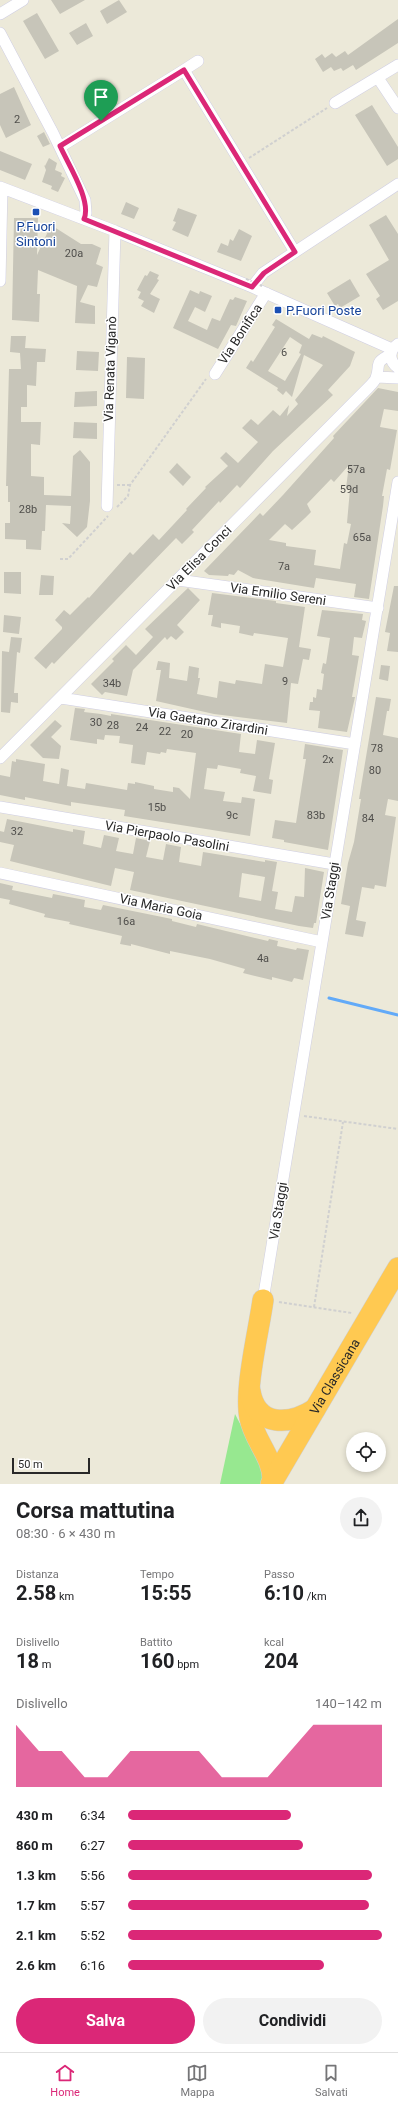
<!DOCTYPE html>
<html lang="it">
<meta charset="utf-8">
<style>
:root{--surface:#fff;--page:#f2f2f2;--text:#202124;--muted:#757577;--line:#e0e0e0;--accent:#db2777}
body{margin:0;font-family:Roboto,sans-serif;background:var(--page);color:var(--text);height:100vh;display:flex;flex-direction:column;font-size:15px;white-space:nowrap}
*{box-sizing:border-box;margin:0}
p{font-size:13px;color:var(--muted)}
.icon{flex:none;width:22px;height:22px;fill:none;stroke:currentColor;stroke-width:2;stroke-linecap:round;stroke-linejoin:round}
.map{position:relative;height:1484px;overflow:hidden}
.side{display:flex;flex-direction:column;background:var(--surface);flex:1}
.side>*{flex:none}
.fabs{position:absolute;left:346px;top:1432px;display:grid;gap:8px}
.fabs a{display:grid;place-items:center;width:40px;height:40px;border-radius:50%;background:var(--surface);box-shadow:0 2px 6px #0003;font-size:20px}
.scale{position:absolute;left:12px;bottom:10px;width:78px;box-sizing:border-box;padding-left:4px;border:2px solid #282828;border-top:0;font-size:11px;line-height:14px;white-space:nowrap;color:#282828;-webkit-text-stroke:3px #fff;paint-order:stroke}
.pin{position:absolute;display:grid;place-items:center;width:34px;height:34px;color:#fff;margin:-41px -17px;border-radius:50% 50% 50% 0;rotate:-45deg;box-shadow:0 0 4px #0007}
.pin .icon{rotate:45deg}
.round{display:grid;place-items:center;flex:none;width:42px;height:42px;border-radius:21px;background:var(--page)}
.head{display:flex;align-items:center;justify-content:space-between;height:68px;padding:0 16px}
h1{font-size:22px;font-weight:700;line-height:30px}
.metrics{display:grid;grid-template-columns:repeat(3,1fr);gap:6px;height:68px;padding:4px 16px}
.metrics div{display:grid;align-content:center}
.metrics b{font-size:20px;font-weight:700}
.metrics small{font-size:11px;font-weight:400}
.metrics p{font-size:11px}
.chart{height:112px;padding:8px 16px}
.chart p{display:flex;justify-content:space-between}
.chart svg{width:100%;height:72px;margin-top:4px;fill:var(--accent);opacity:.7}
.cta{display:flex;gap:8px;margin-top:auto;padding:8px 16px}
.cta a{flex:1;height:46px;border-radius:24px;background:var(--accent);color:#fff;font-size:16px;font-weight:700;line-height:46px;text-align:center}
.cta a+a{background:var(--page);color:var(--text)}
ul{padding:0 16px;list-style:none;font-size:13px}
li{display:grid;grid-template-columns:64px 48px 1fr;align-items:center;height:30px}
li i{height:10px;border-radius:5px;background:var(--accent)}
.dock{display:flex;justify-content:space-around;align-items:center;height:56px;border-top:1px solid var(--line);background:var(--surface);font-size:11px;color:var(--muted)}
.dock a{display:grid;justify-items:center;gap:2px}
.dock .current{color:var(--accent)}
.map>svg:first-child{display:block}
.grass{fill:#97e890}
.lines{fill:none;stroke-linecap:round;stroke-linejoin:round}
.stream{stroke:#62aaf8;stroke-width:3}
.building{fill:#c7c5b9;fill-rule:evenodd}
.street-casing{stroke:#cfcee3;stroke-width:12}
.highway-casing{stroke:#d0d0d0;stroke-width:22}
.path{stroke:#d0d0d0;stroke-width:2;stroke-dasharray:3 2;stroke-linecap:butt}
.street{stroke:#fff;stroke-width:11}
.highway{stroke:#ffc951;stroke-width:21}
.path-bridge{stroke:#d0d0d0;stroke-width:2;stroke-dasharray:3 2;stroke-linecap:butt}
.route-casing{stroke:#fff;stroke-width:8}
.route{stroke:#db2777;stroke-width:5}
.transit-dot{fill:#1a4fb4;stroke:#fff;stroke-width:1.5}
.labels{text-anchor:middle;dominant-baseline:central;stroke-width:3;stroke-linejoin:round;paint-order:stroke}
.number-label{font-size:11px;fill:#504f4c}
.transit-label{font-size:13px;fill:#164399;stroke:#fff}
.street-label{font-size:13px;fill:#282828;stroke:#fff}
</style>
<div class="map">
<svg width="398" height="1484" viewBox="0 0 398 1484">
<rect width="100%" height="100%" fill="#ece9d9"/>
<!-- grass -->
<path class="grass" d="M235,1414L263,1468L262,1484H220Z"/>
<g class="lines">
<!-- stream -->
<path class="stream" d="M329,998L398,1015"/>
</g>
<!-- building -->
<path class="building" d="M51,0H85L60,14Z
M119,0L127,12L107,24L100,11Z
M37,13L59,51L45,59L23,21Z
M398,19V43L356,70L353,65L343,71L341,68L334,71L331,67L323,72L315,59L322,54L325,58L332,53L336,57L345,51L348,55Z
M86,23L93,36L77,45L69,33Z
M14,87L31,125L6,138L0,125V94Z
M372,105L398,147V159L387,166L355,115Z
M44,132L50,144L43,147L37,136Z
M0,151L32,164L25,180L0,170Z
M49,158L57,163L55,170L62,173L61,176L65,178L58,192L51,189L52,186L42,182L46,170L44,165L45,166Z
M126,202L139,208L134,219L121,214Z
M178,208L197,215L188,237L172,230L176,222L173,221Z
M386,215L398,234V301L383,310L376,299L380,296L366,274L389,260L369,225Z
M14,218H38L37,255L51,225L81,244H92L101,248L96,264L103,267L97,287L88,285L80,302L95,306V324L75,323L77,286L38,270L37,294H40L39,322L12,320Z
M239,229L252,236L241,261L217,252L221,243L228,246L230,239L233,241Z
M150,271L159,275L157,279L159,280L150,294L160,299L154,313L141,306L144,301L138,298L141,292L137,290L145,275L147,276Z
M350,279L360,296L340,308L338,304L335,306L327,293Z
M190,290L199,294L200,291L212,296L205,312L195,307L188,321L207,330L212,318L220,321L230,299L233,300L235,297L247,301L236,326L231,325L218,349L173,328Z
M276,319L309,339L312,334L322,338L323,336L355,352L350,366L328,390L333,395L273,451L240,488L237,485L220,503L219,501L192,530L194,532L182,544L176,538L54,664L52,662L46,669L34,658L62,629V627L55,620L64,610L70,615L88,597L89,598L130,552L133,555L153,534L159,540L187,510L186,509L206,488L205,487L228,466L220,458L226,452L238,463L258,442L242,428L251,419L258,425L273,410L280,416L289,405L287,416L298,404L295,400L323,365L304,355L292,397L286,391L283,395L277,390L278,388L246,368L251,360L253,362L275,327L272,325ZM290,337L302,345L299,353L301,354L285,381L268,371Z
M11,336H26L25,348L46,349L45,362H37L36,386L27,385V407H21V422H41L40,445L31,444V476L44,477V495L71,496L73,456L80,450L90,462V501L87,527L77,537L62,523L70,524L71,506L46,505L45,531H42L41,550L26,549V540L5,539V523H10V502H8V486H6L9,369H21L20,353L10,352Z
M77,351L99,352L98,371L76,370Z
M127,357L145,358L144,399L126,398Z
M378,388L398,392V411L384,409L380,427L397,430L390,470L387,469L382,496H384L383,506L369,599L354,597L356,584L316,578L314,588L253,578L238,570L234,575L229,574L228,576L209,575L204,571L260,513L263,516L283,495L334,438L333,436ZM349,465L346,488L350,489L347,523L351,524L347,544L344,543L340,569L314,565L316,550L286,546V543L269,540L285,524L292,530L305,518L311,512L307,504L331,479L334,482Z
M97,391V406L74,407L75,392Z
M74,422L97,423V439L73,438Z
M177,463L191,477L183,486L169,472Z
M4,572H21V594L4,593Z
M41,575L54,576L53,595H39Z
M394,586H398V652L387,651L390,633L385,632Z
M188,588L200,600L177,625L184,632L176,640L171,636L167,640L165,637L133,670L127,696L105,692L102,695L91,684L114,661L112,659L126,645L136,655L153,637L145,629Z
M212,593L276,601V603L305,607L299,647L311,649L309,660L303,659L298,684L291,683L287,723L214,714L156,701L161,670H156L158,661L170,663L169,678L187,681L189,666L199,668L198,678H200L197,694L217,698L219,681L235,684L236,680L262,684L265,664L283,667L288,638L254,633L253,636L239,633L240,626L221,623V628L211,626L213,615H208Z
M322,610L363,614L362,620L366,621L362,638L354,637L352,655L359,656L352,697H355L347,732L318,728L320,711L309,710L310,702H313V697L316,698L317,689L322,690L324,674L321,673L323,663L326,664L330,638L317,636Z
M4,615L21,617L19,634L3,632Z
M11,637L22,638L20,653L17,652L14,693H18V703L11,702L10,713L1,712L2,651L9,652Z
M381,665L390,666L388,681L379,679Z
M376,697L391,699L389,711H387L383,735L398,738V801L388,799L385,815L396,817L386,887L375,885L374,889L362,887L356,920L366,922L363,937L345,934L350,906L341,904L348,863L354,842L361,799H359Z
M75,708L85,709L84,712L101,714L111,716V714L241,734L239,752L255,754L257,740L275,743L269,779L273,780L271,794L253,791L256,776L240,773L241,769L218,765L217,769L207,768L204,789L225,792L223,801L241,803L242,797L255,799L250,836L124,816L125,810L71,802V806L25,797V800L0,795V775L10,777L12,761L16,762V759L45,764L43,781L59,784L61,768L69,770L67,786L85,789L86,783L127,790L128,783L135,784V782L154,786V789L173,792V787L179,788L190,799L196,753L167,749L166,753L161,752L160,754L147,752L145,765L131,763L133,745L119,743L120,736L105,735L104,740L97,739V744L70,740Z
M55,720L62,726L51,737L61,746L59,759L43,758L30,745Z
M305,744L343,750L328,850L284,842V840L272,838L275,820L296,823L306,759H303Z
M7,819L73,832V829L85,831L83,844L101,848L104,835L119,838L116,851L133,854L136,838L150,841L146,857L163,860L166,844L181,847L179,862L201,866L203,852L265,862V860L277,862L272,891L278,892L275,909L292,912L295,896L304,897L305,868L324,872L316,923H314L313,928L299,926L130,890L134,872L115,868L111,886L10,861L14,845L0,842V831L4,832ZM242,873L265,877L261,901L239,897Z
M0,883L13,886L12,890L52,898L53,894L85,900L84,907L101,910L103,905L172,919V921L196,927L197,924L268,941L269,939L278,941L277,946L296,950L297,948L309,950L303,980L294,978L292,982L272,977V980L243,973L245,969L210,959L170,951V954L131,944V946L120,944L122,936L69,924L70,922L44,917L45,914L9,904L10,900L0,898Z"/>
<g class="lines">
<defs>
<path id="street" d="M0,14L23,0
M0,33L53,133L85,200L86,213L84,219
M184,70L198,61
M378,78L398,108
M335,103L398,65
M60,147L184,70L295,252
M0,187L115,231L252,287L392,349
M0,281L2,188
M252,287L263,273L398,184
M398,344C388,351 389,361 398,368
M215,374L266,293
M377,377L398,378
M107,506L115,231
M178,580L378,608
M61,698L355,744
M0,758L368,388C371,385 375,381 376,378C381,365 373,363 390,355
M0,807L334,864
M0,873L322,942
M263,1300L398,482"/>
<g id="highway">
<path d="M263,1300C259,1330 244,1390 250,1418C254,1440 273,1457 273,1480"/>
<path d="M250,1391C256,1428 290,1425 315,1409"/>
<path id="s1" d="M271,1484L398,1268"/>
</g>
</defs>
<!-- street casing -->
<use href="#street" class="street-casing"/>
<!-- highway casing -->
<use href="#highway" class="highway-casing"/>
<!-- path -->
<path class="path" d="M249,158L327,108
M117,485H130
M117,507L128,496L130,485L206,379
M60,559H68L108,516
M304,1116L398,1129
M279,1302L352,1313
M314,1307L343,1122"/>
<!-- street -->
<use href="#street" class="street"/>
<!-- highway -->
<use href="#highway" class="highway"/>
<!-- path-bridge -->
<path class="path-bridge" d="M246,279L262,286"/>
</g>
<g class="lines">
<defs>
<path id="route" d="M184,70L295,252L264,273L252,287L84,219C92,201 68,164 60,146Z"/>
</defs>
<!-- route casing -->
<use href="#route" class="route-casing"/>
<!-- route -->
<use href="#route" class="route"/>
</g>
<!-- markers -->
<g class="transit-dot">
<rect x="32" y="208" width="8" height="8" rx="2"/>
<rect x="274" y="306" width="8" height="8" rx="2"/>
</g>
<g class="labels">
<!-- number labels -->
<g class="number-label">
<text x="17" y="119">2</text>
<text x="74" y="253">20a</text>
<text x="284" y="352">6</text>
<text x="356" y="469">57a</text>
<text x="349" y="489">59d</text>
<text x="28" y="509">28b</text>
<text x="362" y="537">65a</text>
<text x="284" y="566">7a</text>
<text x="285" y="681">9</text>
<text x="112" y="683">34b</text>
<text x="96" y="722">30</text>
<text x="113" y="725">28</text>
<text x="142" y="727">24</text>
<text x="165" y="731">22</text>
<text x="187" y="734">20</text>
<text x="377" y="748">78</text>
<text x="328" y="759">2x</text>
<text x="375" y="770">80</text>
<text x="157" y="807">15b</text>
<text x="232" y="815">9c</text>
<text x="316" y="815">83b</text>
<text x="368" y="818">84</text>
<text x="17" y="831">32</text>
<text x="126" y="921">16a</text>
<text x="263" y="958">4a</text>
</g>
<!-- transit labels -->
<g class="transit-label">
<text x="36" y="226">P.Fuori<tspan x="36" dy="15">Sintoni</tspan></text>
<text x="286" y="310" text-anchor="start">P.Fuori Poste</text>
</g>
<!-- street labels -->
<g class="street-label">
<text transform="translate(240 334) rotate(-57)">Via Bonifica</text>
<text transform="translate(110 369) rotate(-88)">Via Renata Viganò</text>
<text transform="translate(199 558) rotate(-45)">Via Elisa Conci</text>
<text transform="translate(278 594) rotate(8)">Via Emilio Sereni</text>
<text transform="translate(208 721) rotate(9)">Via Gaetano Zirardini</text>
<text transform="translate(167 836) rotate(10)">Via Pierpaolo Pasolini</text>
<text transform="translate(330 891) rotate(-81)">Via Staggi</text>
<text transform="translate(161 907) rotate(12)">Via Maria Goia</text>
<text transform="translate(278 1211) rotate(-81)">Via Staggi</text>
<text stroke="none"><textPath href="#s1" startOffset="125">Via Classicana</textPath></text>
</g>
</g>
</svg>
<div class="fabs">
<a><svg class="icon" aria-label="locate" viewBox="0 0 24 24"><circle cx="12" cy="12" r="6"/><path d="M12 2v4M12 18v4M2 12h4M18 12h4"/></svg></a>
</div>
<div class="scale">50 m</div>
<div class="pin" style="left:101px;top:121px;background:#1e9e55"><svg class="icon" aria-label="arrive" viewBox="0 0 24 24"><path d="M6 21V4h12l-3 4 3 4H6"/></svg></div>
</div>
<section class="side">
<div class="head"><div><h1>Corsa mattutina</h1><p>08:30 · 6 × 430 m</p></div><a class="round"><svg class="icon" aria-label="share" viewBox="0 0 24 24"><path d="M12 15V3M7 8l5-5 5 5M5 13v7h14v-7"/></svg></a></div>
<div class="metrics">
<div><p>Distanza</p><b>2.58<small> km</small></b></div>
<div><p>Tempo</p><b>15:55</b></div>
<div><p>Passo</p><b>6:10<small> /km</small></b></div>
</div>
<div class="metrics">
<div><p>Dislivello</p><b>18<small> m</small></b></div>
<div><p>Battito</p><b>160<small> bpm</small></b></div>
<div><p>kcal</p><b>204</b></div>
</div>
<div class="chart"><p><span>Dislivello</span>140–142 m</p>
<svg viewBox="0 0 160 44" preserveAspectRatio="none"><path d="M0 44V6L10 22L20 22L30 38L40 38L50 22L60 22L70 22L80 22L90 38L100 38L110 38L120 22L130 6L140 6L150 6L160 6V44z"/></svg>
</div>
<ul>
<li><b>430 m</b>6:34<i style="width:64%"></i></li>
<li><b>860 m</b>6:27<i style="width:69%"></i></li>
<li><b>1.3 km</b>5:56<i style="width:96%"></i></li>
<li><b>1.7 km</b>5:57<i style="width:95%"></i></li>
<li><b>2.1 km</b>5:52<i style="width:100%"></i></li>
<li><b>2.6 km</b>6:16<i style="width:77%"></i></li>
</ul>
<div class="cta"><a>Salva</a><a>Condividi</a></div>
</section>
<nav class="dock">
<a class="current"><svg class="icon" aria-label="home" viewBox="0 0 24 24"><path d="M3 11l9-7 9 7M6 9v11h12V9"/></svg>Home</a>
<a><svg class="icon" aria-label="map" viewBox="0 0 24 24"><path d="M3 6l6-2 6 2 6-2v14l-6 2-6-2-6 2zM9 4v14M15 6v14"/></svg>Mappa</a>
<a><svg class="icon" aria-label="saved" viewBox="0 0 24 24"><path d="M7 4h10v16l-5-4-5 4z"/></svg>Salvati</a>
</nav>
